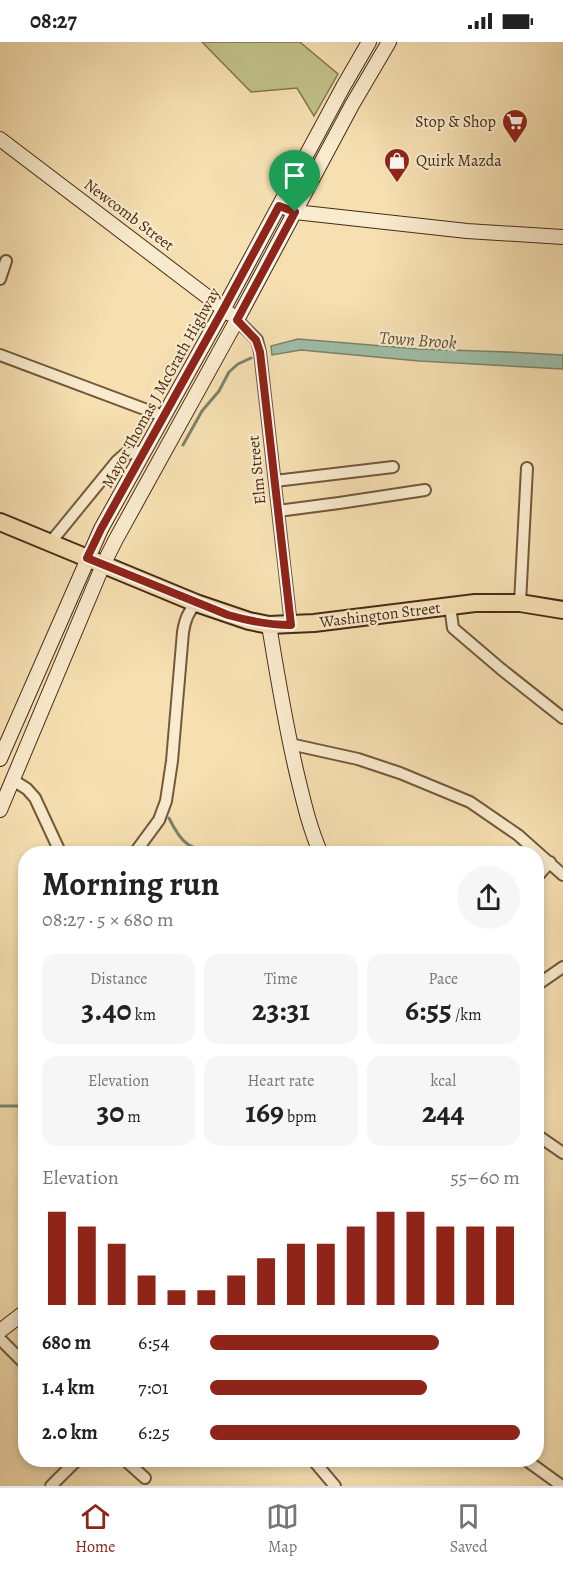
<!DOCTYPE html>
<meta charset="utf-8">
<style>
:root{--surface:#fff;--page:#f6f6f6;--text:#222;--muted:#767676;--line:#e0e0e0;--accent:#8f2418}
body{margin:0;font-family:Alegreya,serif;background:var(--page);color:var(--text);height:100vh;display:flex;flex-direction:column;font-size:22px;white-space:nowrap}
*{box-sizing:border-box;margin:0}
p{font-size:20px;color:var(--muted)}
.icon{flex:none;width:33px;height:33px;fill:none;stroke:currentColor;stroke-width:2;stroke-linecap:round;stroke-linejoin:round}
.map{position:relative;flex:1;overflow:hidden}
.details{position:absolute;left:18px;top:804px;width:526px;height:621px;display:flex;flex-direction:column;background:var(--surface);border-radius:24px;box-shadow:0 3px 9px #0003}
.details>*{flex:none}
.pin{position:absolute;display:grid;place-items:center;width:51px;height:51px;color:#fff;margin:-62px -26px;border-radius:50% 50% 50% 0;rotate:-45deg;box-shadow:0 0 6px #0007}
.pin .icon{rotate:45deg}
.round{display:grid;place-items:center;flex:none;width:63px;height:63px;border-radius:32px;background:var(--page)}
.head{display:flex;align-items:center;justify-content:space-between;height:102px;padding:0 24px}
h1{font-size:33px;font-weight:700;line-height:45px}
.figures{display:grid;grid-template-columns:repeat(3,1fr);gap:9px;height:102px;padding:6px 24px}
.figures div{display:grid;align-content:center;border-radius:15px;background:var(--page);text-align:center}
.figures b{font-size:30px;font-weight:700}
.figures small{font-size:16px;font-weight:400}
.figures p{font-size:16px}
.chart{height:168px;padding:12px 24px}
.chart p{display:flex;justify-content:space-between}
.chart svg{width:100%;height:108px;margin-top:6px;stroke:var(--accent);stroke-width:6}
ul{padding:0 24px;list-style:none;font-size:20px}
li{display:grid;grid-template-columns:96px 72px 1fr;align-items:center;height:45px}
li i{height:15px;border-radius:8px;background:var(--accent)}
.status{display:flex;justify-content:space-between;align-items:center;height:42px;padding:0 30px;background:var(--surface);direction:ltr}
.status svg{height:16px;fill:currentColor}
.menu{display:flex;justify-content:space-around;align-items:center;height:84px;border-top:2px solid var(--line);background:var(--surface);font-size:16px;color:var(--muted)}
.menu a{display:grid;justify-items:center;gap:3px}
.menu .selected{color:var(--accent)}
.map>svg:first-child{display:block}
.green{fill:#c1c189;stroke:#84764f;stroke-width:1.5}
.water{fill:#9ebea7;stroke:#7b836d;stroke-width:1.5}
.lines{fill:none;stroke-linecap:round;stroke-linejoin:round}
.stream{stroke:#7b836d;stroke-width:3}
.street-casing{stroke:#73583c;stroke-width:14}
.secondary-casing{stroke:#472b15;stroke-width:16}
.primary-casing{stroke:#472b15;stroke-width:20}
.street{stroke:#f9ebcd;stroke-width:10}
.secondary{stroke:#f9ebcd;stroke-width:14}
.primary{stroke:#f6e0b2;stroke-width:16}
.route-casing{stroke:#fff;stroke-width:12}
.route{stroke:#8f2418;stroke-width:8}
.labels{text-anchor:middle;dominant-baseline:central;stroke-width:4.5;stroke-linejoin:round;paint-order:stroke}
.poi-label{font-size:16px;fill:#472b15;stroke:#f9ebcd;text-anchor:end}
.street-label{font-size:16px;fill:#472b15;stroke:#f9ebcd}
.water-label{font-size:18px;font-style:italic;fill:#5d503a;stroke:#f9ebcd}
</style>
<div class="status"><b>08:27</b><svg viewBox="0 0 49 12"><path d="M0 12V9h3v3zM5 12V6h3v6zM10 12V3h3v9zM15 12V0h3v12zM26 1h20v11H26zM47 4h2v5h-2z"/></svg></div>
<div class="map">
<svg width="563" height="1444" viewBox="0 0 563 1444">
<rect width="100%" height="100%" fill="#f6e0b2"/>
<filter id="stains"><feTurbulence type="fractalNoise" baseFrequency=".00333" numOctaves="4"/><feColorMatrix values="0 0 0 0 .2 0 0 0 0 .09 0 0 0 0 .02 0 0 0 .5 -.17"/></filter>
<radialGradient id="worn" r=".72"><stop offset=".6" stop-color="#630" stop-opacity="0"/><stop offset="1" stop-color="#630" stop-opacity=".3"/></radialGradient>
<!-- green -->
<path class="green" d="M202,0H301V1L338,32L314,74L297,46L251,50Z"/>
<!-- water -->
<path class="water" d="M298,297L419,307L509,310L563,313V327L419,319L301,308L272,313L271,304Z"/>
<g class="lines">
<!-- stream -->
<path class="stream" d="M183,403L202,369L219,349L229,330L238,322L251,316
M169,776C183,805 189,806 221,812
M0,1064H26"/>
<defs>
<path id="street" d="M0,237L6,219
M237,278L257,298L260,310L291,583
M0,313L163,374
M275,439L393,425
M278,469L339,461L425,448
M50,501L117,419L125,412L144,409
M520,561L527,426
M450,564L453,586L501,627L563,676
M290,702L358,717L400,731L470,760L518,793L563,833
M13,738L27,747L35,756L61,812
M134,812L159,778L166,759L172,719L183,590C185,578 188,570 196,561
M537,835L550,820
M537,943L563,925
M537,1093L563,1111
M0,1297L26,1323
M125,1418L145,1436
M313,1418L335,1444
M526,1418L562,1444
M51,1444L77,1418"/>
<path id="secondary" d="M0,97L230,272
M288,167L295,170L467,189L563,195
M269,583C277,632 285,680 296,728C303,757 309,785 321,812
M0,717L101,487L224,266L343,45L369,0
M0,768L103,523L115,499L237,278L352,63L389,0
M0,1289L26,1269"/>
<path id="primary" d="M0,480L196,561L249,579L269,583L314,581L475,561H520L563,568"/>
</defs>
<!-- street casing -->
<use href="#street" class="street-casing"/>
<!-- secondary casing -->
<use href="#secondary" class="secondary-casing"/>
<!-- primary casing -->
<use href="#primary" class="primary-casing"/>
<!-- street -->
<use href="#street" class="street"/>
<!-- secondary -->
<use href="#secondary" class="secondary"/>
<!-- primary -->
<use href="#primary" class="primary"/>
</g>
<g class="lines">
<defs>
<path id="route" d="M279,164L295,170L237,278L256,298L260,310L291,583C268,583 249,579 228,573L87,516L101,487L224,266Z"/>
</defs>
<!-- route casing -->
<use href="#route" class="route-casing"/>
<!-- route -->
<use href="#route" class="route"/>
</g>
<!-- icons -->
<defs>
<symbol id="supermarket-pin" viewBox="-11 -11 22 30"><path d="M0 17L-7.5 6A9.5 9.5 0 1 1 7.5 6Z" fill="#8f2418" stroke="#f9ebcd"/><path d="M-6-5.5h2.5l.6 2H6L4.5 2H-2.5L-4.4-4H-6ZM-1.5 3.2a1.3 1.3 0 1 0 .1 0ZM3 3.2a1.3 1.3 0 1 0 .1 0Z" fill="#fff"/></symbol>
<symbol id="shop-pin" viewBox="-11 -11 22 30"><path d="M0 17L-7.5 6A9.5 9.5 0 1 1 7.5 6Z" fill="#8f2418" stroke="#f9ebcd"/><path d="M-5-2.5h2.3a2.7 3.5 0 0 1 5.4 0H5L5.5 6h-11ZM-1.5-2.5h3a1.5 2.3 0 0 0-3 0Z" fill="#fff"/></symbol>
</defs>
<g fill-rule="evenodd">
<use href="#supermarket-pin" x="500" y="65" width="30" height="40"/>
<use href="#shop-pin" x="382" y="104" width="30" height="40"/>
</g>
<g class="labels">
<!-- poi labels -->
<g class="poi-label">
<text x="496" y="80">Stop &amp; Shop</text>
<text x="416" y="119" text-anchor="start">Quirk Mazda</text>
</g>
<!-- street labels -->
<g class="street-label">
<text transform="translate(129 173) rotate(37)">Newcomb Street</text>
<text transform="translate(161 346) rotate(-61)">Mayor Thomas J McGrath Highway</text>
<text transform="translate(257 428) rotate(-96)">Elm Street</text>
<text transform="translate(380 573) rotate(-7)">Washington Street</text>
</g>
<!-- water labels -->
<g class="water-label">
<text transform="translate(418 298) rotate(4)">Town Brook</text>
</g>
</g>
<rect width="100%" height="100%" filter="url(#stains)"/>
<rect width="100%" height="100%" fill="url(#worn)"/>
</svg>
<div class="pin" style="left:295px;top:170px;background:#1e9e55"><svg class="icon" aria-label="arrive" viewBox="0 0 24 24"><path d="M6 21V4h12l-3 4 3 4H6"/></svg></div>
<section class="details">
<div class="head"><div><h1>Morning run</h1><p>08:27 · 5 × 680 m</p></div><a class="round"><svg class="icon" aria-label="share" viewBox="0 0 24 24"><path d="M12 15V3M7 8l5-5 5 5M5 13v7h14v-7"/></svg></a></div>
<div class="figures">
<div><p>Distance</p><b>3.40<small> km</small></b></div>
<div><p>Time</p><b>23:31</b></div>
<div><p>Pace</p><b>6:55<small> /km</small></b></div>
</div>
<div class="figures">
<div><p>Elevation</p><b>30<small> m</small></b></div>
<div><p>Heart rate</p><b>169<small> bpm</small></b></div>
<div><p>kcal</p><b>244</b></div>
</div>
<div class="chart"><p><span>Elevation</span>55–60 m</p>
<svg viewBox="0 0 160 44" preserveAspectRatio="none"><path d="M5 44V6M15 44V12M25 44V19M35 44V32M45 44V38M55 44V38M65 44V32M75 44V25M85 44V19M95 44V19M105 44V12M115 44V6M125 44V6M135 44V12M145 44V12M155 44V12"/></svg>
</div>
<ul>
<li><b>680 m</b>6:54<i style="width:74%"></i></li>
<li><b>1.4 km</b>7:01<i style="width:70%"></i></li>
<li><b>2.0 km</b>6:25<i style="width:100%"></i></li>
</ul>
</section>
</div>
<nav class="menu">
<a class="selected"><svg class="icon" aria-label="home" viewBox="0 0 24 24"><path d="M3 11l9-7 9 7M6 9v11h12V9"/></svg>Home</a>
<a><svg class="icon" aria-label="map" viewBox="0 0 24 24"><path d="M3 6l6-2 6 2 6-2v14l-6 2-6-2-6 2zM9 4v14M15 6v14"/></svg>Map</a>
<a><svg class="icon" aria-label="saved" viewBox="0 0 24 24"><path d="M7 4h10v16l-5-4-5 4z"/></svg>Saved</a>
</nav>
